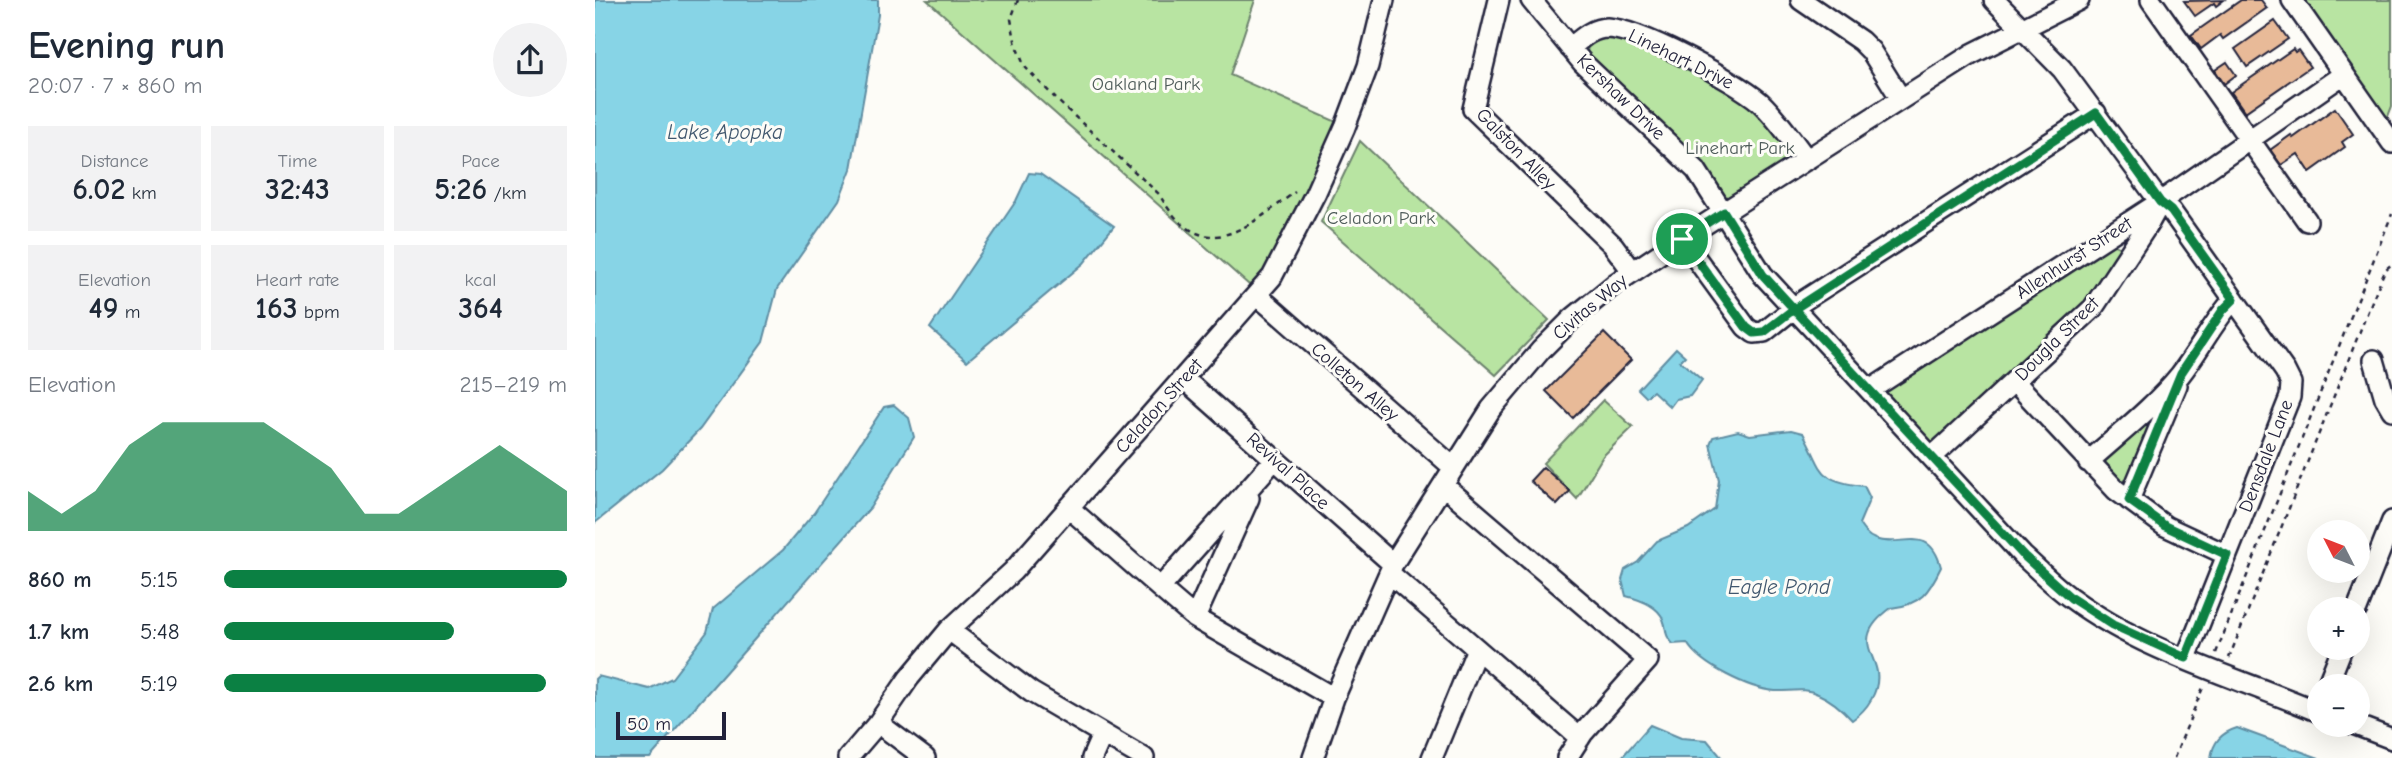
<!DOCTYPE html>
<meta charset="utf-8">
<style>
:root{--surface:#fff;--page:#f2f2f3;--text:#1f2937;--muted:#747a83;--accent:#0b8043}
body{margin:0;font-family:"Comic Neue",sans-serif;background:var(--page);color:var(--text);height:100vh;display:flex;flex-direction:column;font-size:26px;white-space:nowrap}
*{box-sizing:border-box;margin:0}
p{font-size:23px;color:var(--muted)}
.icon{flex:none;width:38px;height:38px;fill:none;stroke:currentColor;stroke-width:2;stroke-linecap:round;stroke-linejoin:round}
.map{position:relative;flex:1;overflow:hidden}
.side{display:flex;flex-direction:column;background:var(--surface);width:595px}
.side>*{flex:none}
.needle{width:46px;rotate:312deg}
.buttons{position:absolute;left:1712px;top:520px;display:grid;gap:14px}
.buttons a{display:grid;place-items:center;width:63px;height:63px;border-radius:50%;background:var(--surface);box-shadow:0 7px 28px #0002;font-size:35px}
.scale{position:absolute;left:21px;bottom:18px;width:110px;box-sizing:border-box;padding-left:7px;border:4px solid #22223b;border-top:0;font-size:19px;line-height:24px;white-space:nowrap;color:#22223b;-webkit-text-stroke:5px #fdfcf7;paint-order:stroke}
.pin{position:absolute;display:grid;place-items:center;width:60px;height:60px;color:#fff;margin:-30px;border:4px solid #fff;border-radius:50%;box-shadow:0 2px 7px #0007}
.round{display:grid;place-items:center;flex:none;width:74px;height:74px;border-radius:37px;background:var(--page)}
.head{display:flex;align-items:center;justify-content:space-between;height:119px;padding:0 28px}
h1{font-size:38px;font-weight:700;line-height:52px}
.metrics{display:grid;grid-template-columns:repeat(3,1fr);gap:10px;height:119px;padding:7px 28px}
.metrics div{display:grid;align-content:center;border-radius:0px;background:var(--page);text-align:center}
.metrics b{font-size:30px;font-weight:700}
.metrics small{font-size:19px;font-weight:400}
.metrics p{font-size:19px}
.chart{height:196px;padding:14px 28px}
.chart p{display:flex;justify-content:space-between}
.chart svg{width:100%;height:126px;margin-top:7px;fill:var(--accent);opacity:.7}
ul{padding:0 28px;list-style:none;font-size:23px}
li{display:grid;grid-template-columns:112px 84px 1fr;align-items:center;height:52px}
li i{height:18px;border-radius:9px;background:var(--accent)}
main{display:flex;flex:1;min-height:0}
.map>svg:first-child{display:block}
.green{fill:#b8e4a2;stroke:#6d836e;stroke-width:2}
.water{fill:#87d4e6;stroke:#5f8da2;stroke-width:2}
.building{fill:#e8ba98;stroke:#22223b;stroke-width:2}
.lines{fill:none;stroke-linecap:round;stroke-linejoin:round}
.minor-casing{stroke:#22223b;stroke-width:24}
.path{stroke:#22223b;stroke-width:2.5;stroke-dasharray:5 5;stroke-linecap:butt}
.minor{stroke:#fdfcf7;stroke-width:19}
.route-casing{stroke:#fff;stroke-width:14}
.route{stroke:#0b8043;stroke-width:9}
.labels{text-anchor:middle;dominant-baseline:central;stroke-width:6;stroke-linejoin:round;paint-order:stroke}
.street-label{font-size:19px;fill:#22223b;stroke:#fdfcf7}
.park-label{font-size:19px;fill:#4f5c5a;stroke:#fdfcf7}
.water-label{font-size:21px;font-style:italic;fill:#40576e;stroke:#fdfcf7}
</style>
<main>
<section class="side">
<div class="head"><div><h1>Evening run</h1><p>20:07 · 7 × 860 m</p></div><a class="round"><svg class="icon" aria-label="share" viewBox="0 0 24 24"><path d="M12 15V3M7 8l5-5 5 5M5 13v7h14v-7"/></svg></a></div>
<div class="metrics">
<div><p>Distance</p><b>6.02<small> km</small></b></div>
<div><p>Time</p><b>32:43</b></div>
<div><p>Pace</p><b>5:26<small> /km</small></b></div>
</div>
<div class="metrics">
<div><p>Elevation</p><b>49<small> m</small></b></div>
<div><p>Heart rate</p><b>163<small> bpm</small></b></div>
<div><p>kcal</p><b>364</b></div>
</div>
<div class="chart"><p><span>Elevation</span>215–219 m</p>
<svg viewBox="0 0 160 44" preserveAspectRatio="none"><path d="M0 44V30L10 38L20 30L30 14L40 6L50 6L60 6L70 6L80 14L90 22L100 38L110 38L120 30L130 22L140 14L150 22L160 30V44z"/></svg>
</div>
<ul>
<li><b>860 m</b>5:15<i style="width:100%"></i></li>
<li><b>1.7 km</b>5:48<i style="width:67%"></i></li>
<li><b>2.6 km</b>5:19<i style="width:94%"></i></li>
</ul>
</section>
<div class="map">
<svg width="1797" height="758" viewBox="0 0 1797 758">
<rect width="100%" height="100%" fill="#fdfcf7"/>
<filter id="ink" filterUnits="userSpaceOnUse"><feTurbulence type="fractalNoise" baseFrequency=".0143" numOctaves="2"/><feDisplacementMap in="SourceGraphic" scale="14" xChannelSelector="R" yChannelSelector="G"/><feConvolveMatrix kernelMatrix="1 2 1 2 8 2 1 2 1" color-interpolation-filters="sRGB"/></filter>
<g filter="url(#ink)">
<!-- green -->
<path class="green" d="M332,0H660L635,75L744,123L668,275L654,285Z
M1708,0H1797V106L1792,119Z
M1022,37L1030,39C1080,62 1141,82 1177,126C1184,134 1190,143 1196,152L1195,159L1134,200L1127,197L1106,162L1084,139L992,53L993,45L1000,39Z
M765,141L954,320L901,375L726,222Z
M1515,243L1524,247L1523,256L1494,302L1345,440L1336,442L1296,401L1291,392L1294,386Z
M1008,400L1038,427L1008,456L982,499L948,463Z
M1567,403L1531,486L1523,485L1505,461Z"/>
<!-- water -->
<path class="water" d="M0,0H283V15L256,169L244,200L182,289L168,342L105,429L67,469L0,523Z
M434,173L445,174L519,226L489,263L372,361L335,328L421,201Z
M1081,348L1090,356L1085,361L1107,380L1095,396L1081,399L1075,407L1058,391L1051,397L1043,389Z
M299,405L314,418L319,437L275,508L55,758H0V679L3,676L54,689L77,678L112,632L118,609L188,550L219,513L289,407Z
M1196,430L1208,433C1229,470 1221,481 1269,486L1275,498L1264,524C1268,530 1272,536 1280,539C1306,549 1334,522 1346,567C1334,592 1326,605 1296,608C1288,614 1277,623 1274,634C1270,647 1280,659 1282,672C1285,691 1272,710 1257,720C1248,710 1235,699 1223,694C1209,687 1194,692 1180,691C1154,689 1105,665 1092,643L1078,644C1068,633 1073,631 1068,619C1063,606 1043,599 1031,596L1027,580L1030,570L1043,562L1062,541L1093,528L1120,509L1124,480L1115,444L1118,437L1143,431L1155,435Z
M1055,725L1086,738L1112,740L1127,758H1026Z
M1642,728L1724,758H1616C1618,742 1626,733 1642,728Z"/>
<!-- building -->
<path class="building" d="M1629,0L1621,6L1619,3L1600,16L1589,1Z
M1646,0H1666L1672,8L1628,39L1625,35L1606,49L1596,35Z
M1680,21L1693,39L1652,67L1640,49Z
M1698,49L1700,52L1703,50L1715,67L1650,112L1636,92Z
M1632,62L1641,75L1629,84L1620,70Z
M1740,108L1758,134L1747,142L1750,147L1715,172L1703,154L1686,165L1675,150L1696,135L1698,138Z
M1009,333L1036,360L978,418L951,391Z
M948,467L975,491L962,505L935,481Z"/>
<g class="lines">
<defs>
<path id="minor" d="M904,0L878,109L1018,245L1038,272
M936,0L987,62L1101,170L1168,275L1428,556C1444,570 1459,586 1476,598C1549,652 1641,677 1724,712
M1206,0L1266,41L1276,51L1306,99
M1399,0L1467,69L1565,202L1576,211L1690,371L1696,383L1695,397L1591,658
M1556,0L1712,221
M1697,0L1797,143
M975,48C986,39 997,28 1012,28C1044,29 1139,80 1165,102C1183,119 1197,140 1212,160
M1087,239L1151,327L1159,333L1169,332L1208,301L1501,113
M662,295L858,467
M1779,360L1790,398L1797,410
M588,378L798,564
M1419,381L1521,490L1570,526L1632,555
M1275,390L1565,202L1749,74
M1337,457L1498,308L1554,223L1564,205
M680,459L565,588L600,618L739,698
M1493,462C1524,434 1559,407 1585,375C1604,351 1618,322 1639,299
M848,485L1053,660L988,733L972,758
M1534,500L1582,385
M474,508L565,588
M794,573L985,738
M1762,609L1797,521
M600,618L654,498
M354,630L436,692L549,758
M1732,686L1747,648
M283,723L330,758
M1758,724L1797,739
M253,758L283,723L314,678L354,630L418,571L677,277L720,194L750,127L773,66L789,0
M497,758L507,735
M718,758L739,698L798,564L896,409L946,350L978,318L1021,283L1087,239L1377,54L1484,0
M837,758L882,649"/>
</defs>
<!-- minor casing -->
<use href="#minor" class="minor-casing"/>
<!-- path -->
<path class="path" d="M423,0L416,19L421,46L430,67L464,102L564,194C606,267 648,231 700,192
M1621,653L1797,214
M1634,658L1779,296L1790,270L1797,264
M1579,758L1609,685"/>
<!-- minor -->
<use href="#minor" class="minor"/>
</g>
</g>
<g class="lines" filter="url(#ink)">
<defs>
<path id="route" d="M1087,239L1151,327L1159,333L1169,332L1199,309L1429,556L1476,598L1518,625L1591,658L1632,555L1570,526L1534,500L1586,373L1628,310L1639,299L1576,211L1565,202L1501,113L1199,309L1168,275L1129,212L1087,239"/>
</defs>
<!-- route casing -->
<use href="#route" class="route-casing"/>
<!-- route -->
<use href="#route" class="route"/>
</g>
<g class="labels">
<!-- street labels -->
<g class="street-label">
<text transform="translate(1086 59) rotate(26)">Linehart Drive</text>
<text transform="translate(1026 97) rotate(44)">Kershaw Drive</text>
<text transform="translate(921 149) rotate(46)">Galston Alley</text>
<text transform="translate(1479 258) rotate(-33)">Allenhurst Street</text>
<text transform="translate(995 307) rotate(-40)">Civitas Way</text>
<text transform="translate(1462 339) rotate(-45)">Dougla Street</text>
<text transform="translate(760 382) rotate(41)">Colleton Alley</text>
<text transform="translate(564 406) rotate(-48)">Celadon Street</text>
<text transform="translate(1671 456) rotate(-69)">Densdale Lane</text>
<text transform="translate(693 471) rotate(42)">Revival Place</text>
</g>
<!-- park labels -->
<g class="park-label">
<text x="551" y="84">Oakland Park</text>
<text x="1145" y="148">Linehart Park</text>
<text x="786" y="218">Celadon Park</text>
</g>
<!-- water labels -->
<g class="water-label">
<text x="130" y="132">Lake Apopka</text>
<text x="1184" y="587">Eagle Pond</text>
</g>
</g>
</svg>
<div class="buttons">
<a><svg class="needle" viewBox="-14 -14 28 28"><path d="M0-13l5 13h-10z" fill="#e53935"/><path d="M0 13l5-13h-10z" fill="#747a83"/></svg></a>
<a>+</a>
<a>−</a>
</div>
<div class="scale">50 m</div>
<div class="pin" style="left:1087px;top:239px;background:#1e9e55"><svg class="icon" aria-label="arrive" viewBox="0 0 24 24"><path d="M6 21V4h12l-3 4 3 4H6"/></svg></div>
</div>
</main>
